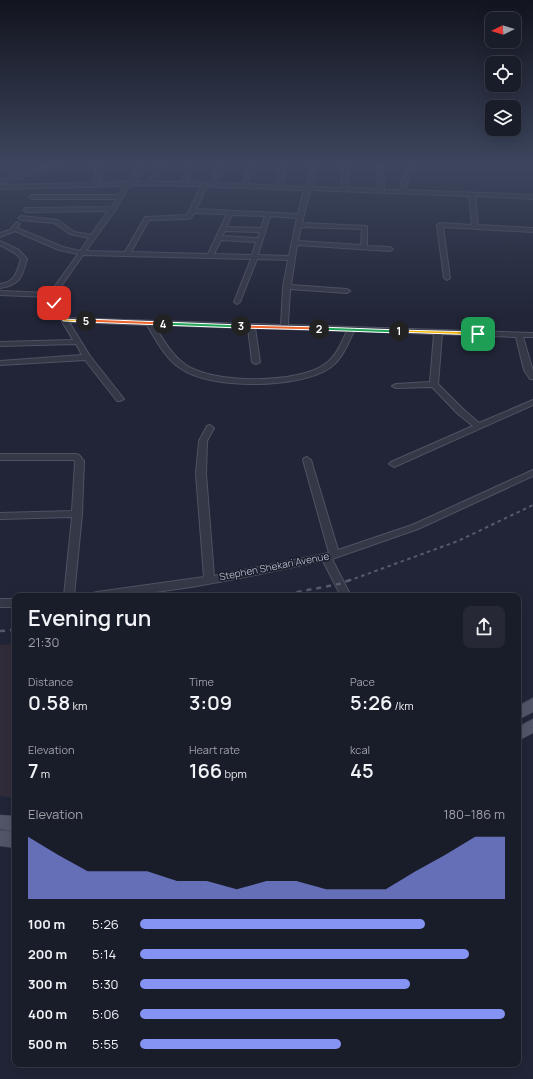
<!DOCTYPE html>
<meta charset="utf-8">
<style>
:root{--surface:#191c29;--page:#262935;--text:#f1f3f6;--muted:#9fa1a8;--line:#373a46;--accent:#8593f3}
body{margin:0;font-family:Manrope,sans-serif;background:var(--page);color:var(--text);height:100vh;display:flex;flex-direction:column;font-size:15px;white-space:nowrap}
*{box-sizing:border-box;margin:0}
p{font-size:13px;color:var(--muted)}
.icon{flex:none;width:22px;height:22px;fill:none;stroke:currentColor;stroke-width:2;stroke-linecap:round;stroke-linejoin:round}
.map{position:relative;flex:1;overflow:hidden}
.sheet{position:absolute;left:12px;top:593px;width:509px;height:474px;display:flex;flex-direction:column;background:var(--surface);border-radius:8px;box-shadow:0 4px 16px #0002,0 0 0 1px var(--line)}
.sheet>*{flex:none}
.needle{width:26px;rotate:265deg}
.fabs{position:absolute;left:485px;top:12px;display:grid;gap:8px}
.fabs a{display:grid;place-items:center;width:36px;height:36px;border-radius:8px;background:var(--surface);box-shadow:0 4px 16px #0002,0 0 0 1px var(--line);font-size:20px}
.pin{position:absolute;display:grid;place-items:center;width:34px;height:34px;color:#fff;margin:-17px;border-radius:8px;box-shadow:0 2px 6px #0006}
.km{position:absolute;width:20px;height:20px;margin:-10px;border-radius:50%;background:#222;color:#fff;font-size:11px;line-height:20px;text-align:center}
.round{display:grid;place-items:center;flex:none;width:42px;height:42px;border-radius:8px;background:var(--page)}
.overview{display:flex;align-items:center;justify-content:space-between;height:68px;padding:0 16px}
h1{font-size:22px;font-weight:600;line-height:30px}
.figures{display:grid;grid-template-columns:repeat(3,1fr);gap:6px;height:68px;padding:4px 16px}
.figures div{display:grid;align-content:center}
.figures b{font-size:20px;font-weight:600}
.figures small{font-size:11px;font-weight:400}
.figures p{font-size:11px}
.chart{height:112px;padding:8px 16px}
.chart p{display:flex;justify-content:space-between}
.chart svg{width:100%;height:72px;margin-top:4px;fill:var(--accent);opacity:.7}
ul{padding:0 16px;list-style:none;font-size:13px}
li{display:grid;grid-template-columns:64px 48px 1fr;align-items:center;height:30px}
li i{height:10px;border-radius:5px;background:var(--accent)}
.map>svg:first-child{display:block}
.medical{fill:#312c39}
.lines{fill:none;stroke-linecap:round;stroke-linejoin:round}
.minor-casing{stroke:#4f5262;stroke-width:2}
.major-casing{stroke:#3e4151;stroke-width:1}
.minor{fill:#353847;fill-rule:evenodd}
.major{fill:#525668;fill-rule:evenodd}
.rail-far1{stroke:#575a6e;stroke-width:2;stroke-dasharray:3.5 3.5;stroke-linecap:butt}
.rail{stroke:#575a6e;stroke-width:2.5;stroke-dasharray:5 5;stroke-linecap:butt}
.split-1{fill:#f5b400;stroke:#fff}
.split-2{fill:#22a559;stroke:#fff}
.split-3{fill:#f0652b;stroke:#fff}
.split-4{fill:#22a559;stroke:#fff}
.split-5{fill:#f0652b;stroke:#fff}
.split-6{fill:#f5b400;stroke:#fff}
.labels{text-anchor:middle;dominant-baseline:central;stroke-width:3;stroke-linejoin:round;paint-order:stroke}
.street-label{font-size:10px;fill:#afb2c4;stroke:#1a1d2c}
</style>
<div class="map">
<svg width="533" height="1079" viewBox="0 0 533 1079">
<rect width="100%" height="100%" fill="#212537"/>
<!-- medical -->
<path class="medical" d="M15,644V798L0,796V645Z"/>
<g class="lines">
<defs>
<path id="minor" d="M53,165H62L0,184V180Z
M92,165H98L102,168L100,183L130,182L137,165H143L136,182H148L157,165H163L153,182H182L188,165H194L187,182L212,183L218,165H224L217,183L243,184L248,165H254L248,184L277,186L280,165H286L282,186L307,187L310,165H316L313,187L342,188V165H348V188L378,189L377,165H383L384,190H400L402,180L412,165H418L408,180L405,190L533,195V199L475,196L478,225L533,228V232L443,227L450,278L447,280L444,278L437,225L440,223L472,225L469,196L310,190L302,223L367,226V246L390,247L393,249L390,251L297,245L291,285L347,289L350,291L347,293L290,289L288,325L533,333V337H523L533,371V379H530L524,370L516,337L442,334L438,384L464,410L479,423L533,400V405L394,467L389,464L391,462L473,426L458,414L432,387L396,388L392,386L396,384L430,382L434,334L354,331C348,344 342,359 331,367C302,389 209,390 180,368C165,358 156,340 147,325L69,322L90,356L124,399L120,401H117L85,360L0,365V361L82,355L76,344L0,346V342L73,340L51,303L49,297L0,295V291L50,293L78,254L59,250L15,231L0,237V233L10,230L17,222L20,224L17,228L63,247L80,251L89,238L70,234L54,223L21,220L18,218L21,216L58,220L74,232L91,235L108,211L26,212L23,210L26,208L111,207L117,199H32L29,197L32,195H119L124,186L0,189V185L94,183L96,168ZM134,185L201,186L187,215L145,217L125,252L86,251L116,209L129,186ZM207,186L214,187L304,190L298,214L196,209ZM194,213L227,214L208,254L131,252L149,220L189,219L191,218ZM232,215L265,216L261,228L226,227ZM270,216L297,218L289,256L258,255ZM301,227L362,229L361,245L298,241ZM225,231L260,232L258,238L222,236ZM221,240L256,242L252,255L214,254ZM83,255L251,259L234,302L237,304L240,302L257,259L288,260L283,287L281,325L67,318L57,303L55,295ZM154,325L248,328L252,362L256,364L260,362L255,328L347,331C341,343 336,357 325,364C298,384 214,384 186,365C172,356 163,339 154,325Z
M0,241L19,250L27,259C22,277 20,285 0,288V284C15,282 17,272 21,259L15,253L0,245Z
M210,425L214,428L207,441L206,474L214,576L329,553L303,460L304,458L307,457L311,460L338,550L412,525L533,470V476L418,529L332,559L351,596H341L323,561C247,576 169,596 92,596L93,593L97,592L204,577L196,474L199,441L207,426Z
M0,454H76L79,455L84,461L82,514L74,596H64L72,517L0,519V513L72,511L75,462L74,460H0Z
M0,599H15V607H0Z"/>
<path id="major" d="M533,698V712L518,720V706Z
M533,719V733L518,741V727Z
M0,815L15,816V832L0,829Z
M0,830L15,832V848L0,846Z"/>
</defs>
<!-- minor casing -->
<use href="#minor" class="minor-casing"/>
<!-- major casing -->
<use href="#major" class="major-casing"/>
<!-- minor -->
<use href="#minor" class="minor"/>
<!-- major -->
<use href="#major" class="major"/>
<!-- rail-far1 -->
<path class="rail-far1" d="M348,581L458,541L533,505"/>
<!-- rail -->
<path class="rail" d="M277,596L339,584L350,580
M0,631L15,630"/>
</g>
<!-- sky -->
<linearGradient id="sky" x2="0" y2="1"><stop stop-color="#12141e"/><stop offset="0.52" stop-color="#3d465e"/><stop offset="1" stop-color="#3d465e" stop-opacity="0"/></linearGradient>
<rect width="533" height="316" fill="url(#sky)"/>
<!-- split-1 -->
<path class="split-1" d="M399,330L478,332L481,334L478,335L397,332Z"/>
<!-- split-2 -->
<path class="split-2" d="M319,327L399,330L401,331L399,333L318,330Z"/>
<!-- split-3 -->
<path class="split-3" d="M239,325L319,327L322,329L319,330L241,328Z"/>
<!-- split-4 -->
<path class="split-4" d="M163,322L241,325L243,326L241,328L161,325Z"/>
<!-- split-5 -->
<path class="split-5" d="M86,319L163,322L165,324L163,325L85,322Z"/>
<!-- split-6 -->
<path class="split-6" d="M53,302H56L66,319L89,321L86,322L63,321Z"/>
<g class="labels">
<!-- street labels -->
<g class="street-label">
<text transform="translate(274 566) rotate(-11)">Stephen Shekari Avenue</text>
</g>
</g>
</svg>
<div class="fabs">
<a><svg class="needle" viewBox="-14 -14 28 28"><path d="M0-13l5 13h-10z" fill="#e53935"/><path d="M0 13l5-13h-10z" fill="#9fa1a8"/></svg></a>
<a><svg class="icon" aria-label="locate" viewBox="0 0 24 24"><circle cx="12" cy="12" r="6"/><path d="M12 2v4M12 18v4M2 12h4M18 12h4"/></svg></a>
<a><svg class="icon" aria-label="layers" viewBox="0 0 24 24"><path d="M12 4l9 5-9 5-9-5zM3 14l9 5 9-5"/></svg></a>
</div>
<div class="pin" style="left:478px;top:334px;background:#1e9e55"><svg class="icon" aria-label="arrive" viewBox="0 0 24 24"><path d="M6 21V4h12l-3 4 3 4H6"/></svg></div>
<div class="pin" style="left:54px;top:303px;background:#d93025"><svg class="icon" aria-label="check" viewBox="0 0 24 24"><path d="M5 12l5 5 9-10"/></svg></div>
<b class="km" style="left:399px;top:331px">1</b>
<b class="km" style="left:319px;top:329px">2</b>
<b class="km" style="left:241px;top:326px">3</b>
<b class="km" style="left:163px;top:324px">4</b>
<b class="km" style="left:86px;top:321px">5</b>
<section class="sheet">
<div class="overview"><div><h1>Evening run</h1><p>21:30</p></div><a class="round"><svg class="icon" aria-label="share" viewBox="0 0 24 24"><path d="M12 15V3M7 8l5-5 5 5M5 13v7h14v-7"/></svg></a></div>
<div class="figures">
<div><p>Distance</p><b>0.58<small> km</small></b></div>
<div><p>Time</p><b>3:09</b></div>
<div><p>Pace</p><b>5:26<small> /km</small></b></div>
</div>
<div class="figures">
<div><p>Elevation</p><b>7<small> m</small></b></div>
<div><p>Heart rate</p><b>166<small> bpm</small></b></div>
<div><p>kcal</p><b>45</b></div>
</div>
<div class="chart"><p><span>Elevation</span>180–186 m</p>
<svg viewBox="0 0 160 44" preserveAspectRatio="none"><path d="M0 44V6L10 17L20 27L30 27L40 27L50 33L60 33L70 38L80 33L90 33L100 38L110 38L120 38L130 27L140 17L150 6L160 6V44z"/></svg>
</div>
<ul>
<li><b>100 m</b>5:26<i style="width:78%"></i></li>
<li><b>200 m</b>5:14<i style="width:90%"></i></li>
<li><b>300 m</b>5:30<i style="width:74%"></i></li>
<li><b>400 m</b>5:06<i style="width:100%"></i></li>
<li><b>500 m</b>5:55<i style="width:55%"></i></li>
</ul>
</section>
</div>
